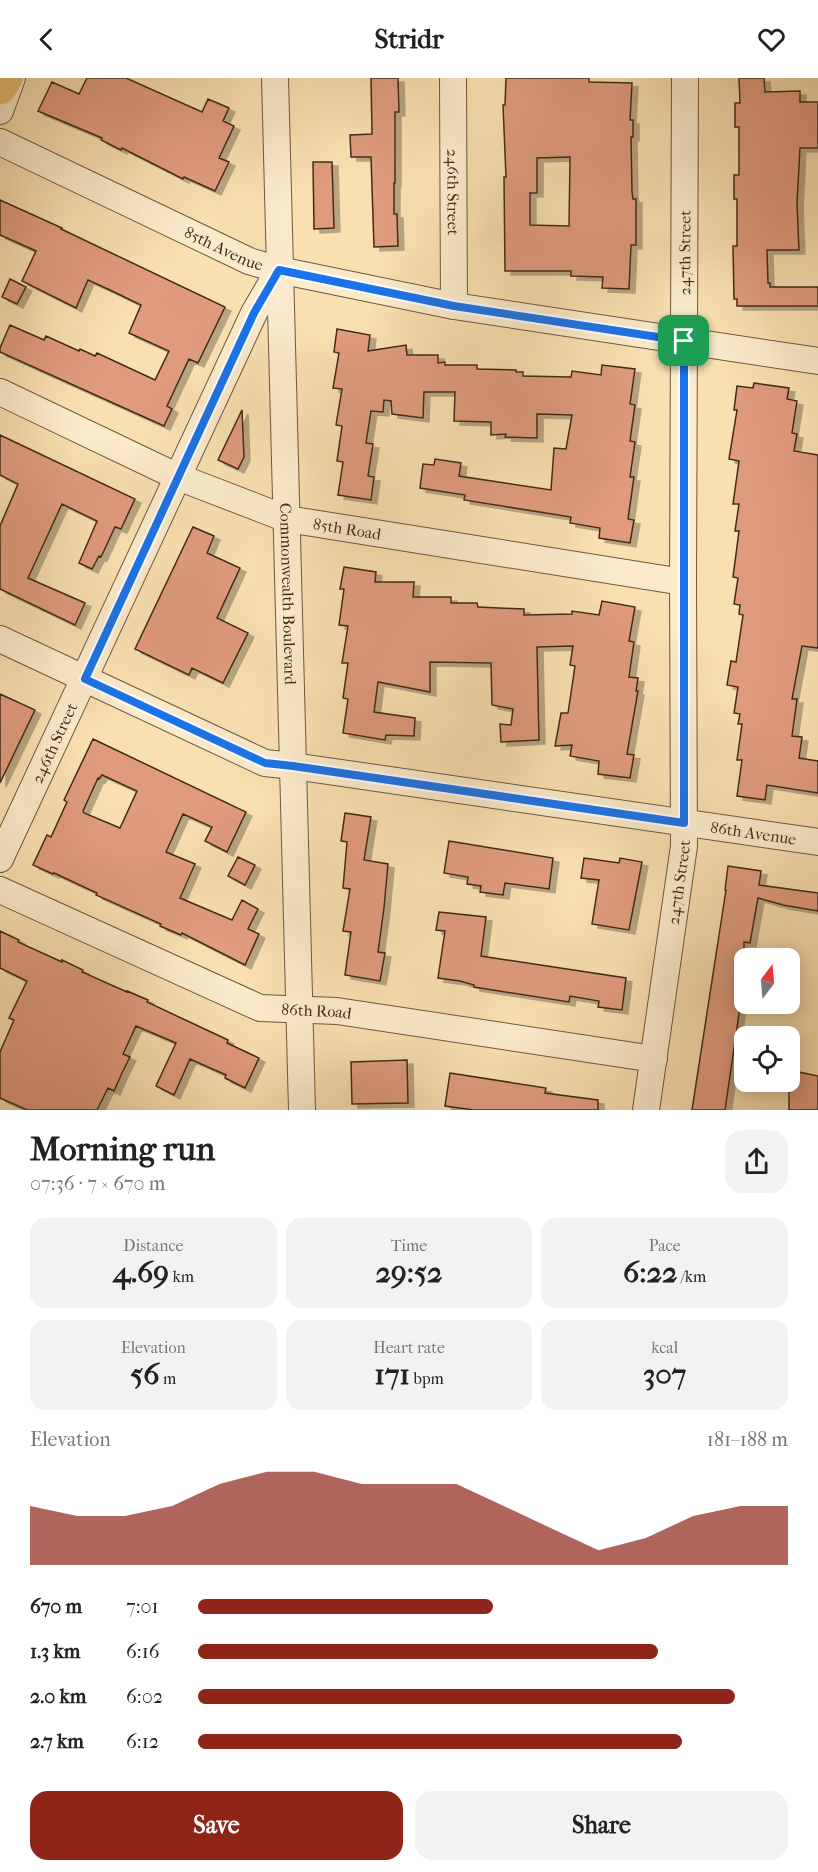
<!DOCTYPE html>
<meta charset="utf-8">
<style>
:root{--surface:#fff;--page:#f2f2f2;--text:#222;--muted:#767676;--accent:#8f2418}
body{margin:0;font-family:"IM FELL French Canon",serif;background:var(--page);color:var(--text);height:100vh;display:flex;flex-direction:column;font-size:22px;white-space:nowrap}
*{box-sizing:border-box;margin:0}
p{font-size:20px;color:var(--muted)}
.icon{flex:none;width:33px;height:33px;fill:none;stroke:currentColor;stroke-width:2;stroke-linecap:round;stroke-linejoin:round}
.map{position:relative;height:1032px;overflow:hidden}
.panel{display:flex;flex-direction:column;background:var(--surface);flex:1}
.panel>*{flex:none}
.needle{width:39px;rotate:16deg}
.tools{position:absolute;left:734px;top:870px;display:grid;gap:12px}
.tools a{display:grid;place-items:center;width:66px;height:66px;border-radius:12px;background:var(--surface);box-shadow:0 3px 15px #0003;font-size:30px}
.pin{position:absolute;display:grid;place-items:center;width:51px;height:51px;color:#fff;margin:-26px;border-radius:12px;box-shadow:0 3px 9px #0006}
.round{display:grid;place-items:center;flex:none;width:63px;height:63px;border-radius:18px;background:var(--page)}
.summary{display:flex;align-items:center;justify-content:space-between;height:102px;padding:0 30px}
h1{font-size:33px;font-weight:700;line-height:45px}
.stats{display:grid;grid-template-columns:repeat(3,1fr);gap:9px;height:102px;padding:6px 30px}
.stats div{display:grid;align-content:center;border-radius:15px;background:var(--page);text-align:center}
.stats b{font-size:30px;font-weight:700}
.stats small{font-size:16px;font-weight:400}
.stats p{font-size:16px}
.chart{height:168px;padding:12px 30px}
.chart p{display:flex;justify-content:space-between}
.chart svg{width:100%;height:108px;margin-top:6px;fill:var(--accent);opacity:.7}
.cta{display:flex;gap:12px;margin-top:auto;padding:12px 30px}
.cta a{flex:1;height:69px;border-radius:18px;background:var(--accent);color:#fff;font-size:24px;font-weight:700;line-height:69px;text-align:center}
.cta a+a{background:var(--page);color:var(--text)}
ul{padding:0 30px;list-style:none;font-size:20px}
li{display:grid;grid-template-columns:96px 72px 1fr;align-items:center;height:45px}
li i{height:15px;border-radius:8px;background:var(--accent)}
header{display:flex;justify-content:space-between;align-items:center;height:78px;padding:0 30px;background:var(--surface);font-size:27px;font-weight:700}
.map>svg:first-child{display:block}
.building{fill:#e09b7d;stroke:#422b18;stroke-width:1.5;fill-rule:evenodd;filter:url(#shadow)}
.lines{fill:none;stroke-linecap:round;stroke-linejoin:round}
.minor-casing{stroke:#70583e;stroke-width:28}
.highway-casing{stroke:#422b18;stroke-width:35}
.minor{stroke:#fbebcc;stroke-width:26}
.highway{stroke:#ecc078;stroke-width:33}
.route-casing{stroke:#fff;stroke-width:12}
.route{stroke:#1a73e8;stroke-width:8}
.labels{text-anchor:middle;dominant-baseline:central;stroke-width:5;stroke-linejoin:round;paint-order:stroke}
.street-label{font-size:16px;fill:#422b18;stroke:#fbebcc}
</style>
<header><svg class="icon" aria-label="back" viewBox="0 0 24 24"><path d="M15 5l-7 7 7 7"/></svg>Stridr<svg class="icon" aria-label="heart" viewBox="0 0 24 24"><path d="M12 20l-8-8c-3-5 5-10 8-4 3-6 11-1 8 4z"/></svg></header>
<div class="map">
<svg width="818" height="1032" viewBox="0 0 818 1032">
<defs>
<filter id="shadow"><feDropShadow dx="6" dy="4" stdDeviation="0" flood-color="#0004"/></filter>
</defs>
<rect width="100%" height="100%" fill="#f9e0b0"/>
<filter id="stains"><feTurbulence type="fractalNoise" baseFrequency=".00333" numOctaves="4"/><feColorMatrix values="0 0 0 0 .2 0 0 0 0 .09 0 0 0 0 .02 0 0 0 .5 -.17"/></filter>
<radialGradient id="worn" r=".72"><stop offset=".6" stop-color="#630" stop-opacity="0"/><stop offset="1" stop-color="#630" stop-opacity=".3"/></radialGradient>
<!-- building -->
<path class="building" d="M87,0H126L202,34L208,21L229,30L223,43L234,48L219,80L229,84L215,113L184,99L183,101L122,70L121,72L101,62L102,60L38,33L52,4L79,16Z
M371,0H398L399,34H395V105H394V136H397L398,168L374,169L371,79H351L350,57L372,56Z
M506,0H589V4L632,5L630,42H633V59H631L632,114L633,121H636V167H631L629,211L602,210L603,199L571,198V193H505L504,99H506L503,27H505ZM570,79L569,148L530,147V115H537V80Z
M739,0H764L765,14L800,13V24H818V70H800L797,125L799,172H767L768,205H770V209H818V228H737V221H734L733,168H737V121H734V97H739V49H735V25H740Z
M313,84H332L334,150L314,151Z
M0,122L62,150L61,151L225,229L198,285L189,281L167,328L172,331L164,348L0,274V270L10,247L44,262L46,258L79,273L80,271L95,278L97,275L155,302L169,273L129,255L141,227L110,212L88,202L76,230L22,203L36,173L0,157Z
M10,201L26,209L17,226L2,219Z
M337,251L370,257L368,273L406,267L407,277H438V285L445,284V287H477V291L516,292V294H523V298L571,299L572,293L601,297L602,287L635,291L630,326L635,327L630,363L635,364L630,399H634L628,441L634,442L630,465L599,460L600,450L570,445L571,439L464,422L465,417L420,410L423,386L434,387L435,381L461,385L459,398L551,412L554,370L566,371L572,337L537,336V360L505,359L506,356L491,357V344L454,343L455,314H424L423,340L392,336L391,323L384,322L383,334L371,333L366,365L373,366L368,398L374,399L371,422L338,417L343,384L337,383L342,348L336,347L342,311L333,310L339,275L334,274Z
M754,305L789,310L787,321L797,323L792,355L797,356L794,373L818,377V570L802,568L792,621H797L792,658L802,659L799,680L818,683V715L767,707L765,722L737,718L742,682H737L742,646H738L740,636L734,635L738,609L727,607L731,583L736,584L743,537L739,536L740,527L734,526L738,500L733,499L739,453H735L739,426H733L739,383L729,381L737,332H734L737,308L753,310Z
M242,332L244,379L238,391L218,382Z
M0,357L135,421L121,451L115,449L101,479L99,478L92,491L79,485L97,443L62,426L28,500L85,525L75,547L0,511V448L18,406L0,397Z
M193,449L214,458L207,475L240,490L217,540L248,555L223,605L192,590L189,597L135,571Z
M344,489L376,494L375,504H414L413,519H451V525H477L478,529L524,531V537L572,536V533L599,537L602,523L635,529L629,563L634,564L629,599L638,600L636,613H638L627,676L634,677L630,700L598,696L599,683L570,678L572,667L555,668L561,635H568L575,588L570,587L573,568L537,569L539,662L501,664L500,646L511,647L513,631L492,627L491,585L430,584V614L378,604L374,634L415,640L414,658L386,657L385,662L343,655L348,621L343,620L348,585H342L348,548L339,547L344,511H340Z
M0,616L35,632L0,705Z
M93,661L246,734L227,774L205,763L212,749L183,736L166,774L195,786L180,820L232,842L242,822L258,831L248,851L259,856L245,887L182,855L181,857L160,848L161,846L96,817L97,815L54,795L53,796L33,787L47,757L51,759L67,724L64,722ZM102,697L137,713L120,750L84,735L83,733L98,700L99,701Z
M345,735L371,739L364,782L388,786L384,830L378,874L385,875L380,903L345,897L351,854L343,853L350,811L343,810L347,764L341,763Z
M449,763L553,780L549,811L505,805L503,817L480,814L481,808L467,806L468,799L444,795Z
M238,779L255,787L245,807L228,798Z
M584,780L619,785L620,780L642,784L629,852L592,846L599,802L581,800Z
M728,788L761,793L759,807L818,815V833L783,827L758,820L750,865L744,864V902L725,1032H692L726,812H725Z
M439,834L486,839L481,878L626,900L622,932L598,929L599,923L570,918L569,924L474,909V907L460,903L438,900L445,853L436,852Z
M0,853L19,862L18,864L62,884V882L83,892L82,894L127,914V913L148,922L147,924L228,962L227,965L259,980L245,1010L225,1000L226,997L190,981L174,1017L156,1008L176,965L136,948L123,976L130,979L122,995L114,1013L108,1010L97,1032H27L0,1020V974L14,942L9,940L27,903L0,890Z
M407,982L408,1025L352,1026L351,984Z
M789,992L818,998V1032H789Z
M450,995L546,1010L545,1015L598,1022V1032H474L445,1028Z"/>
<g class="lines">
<defs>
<g id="minor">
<path id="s1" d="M275,0L302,1032"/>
<path id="s2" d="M453,0L454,228"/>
<path d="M0,33L12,0"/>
<path id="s3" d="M0,64L249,183L279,192L454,228L818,283"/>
<path id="s4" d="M0,314L178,399L287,441L683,504"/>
<path id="s5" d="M0,561L265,685L293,688L818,764"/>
<path id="s6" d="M0,781L254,235L279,192"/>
<path id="s7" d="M0,812L260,930L337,933L654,981"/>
<path id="s8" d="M646,1032L684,768L683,504L685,0"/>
</g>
<path id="highway" d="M0,10L6,0"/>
</defs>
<!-- minor casing -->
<use href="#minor" class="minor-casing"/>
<!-- highway casing -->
<use href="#highway" class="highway-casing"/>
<!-- minor -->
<use href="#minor" class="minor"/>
<!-- highway -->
<use href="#highway" class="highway"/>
</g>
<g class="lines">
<defs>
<path id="route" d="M279,192L454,228L684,263V745L293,688L265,685L85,601L254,235Z"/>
</defs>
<!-- route casing -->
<use href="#route" class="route-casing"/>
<!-- route -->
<use href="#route" class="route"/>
</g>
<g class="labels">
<!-- street labels -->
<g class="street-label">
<text stroke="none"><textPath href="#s2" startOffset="114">246th Street</textPath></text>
<text stroke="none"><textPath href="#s3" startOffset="248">85th Avenue</textPath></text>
<text stroke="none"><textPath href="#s8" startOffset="860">247th Street</textPath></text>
<text stroke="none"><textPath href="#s4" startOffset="375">85th Road</textPath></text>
<text stroke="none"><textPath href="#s1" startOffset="516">Commonwealth Boulevard</textPath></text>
<text stroke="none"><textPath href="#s6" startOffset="128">246th Street</textPath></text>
<text stroke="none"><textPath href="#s5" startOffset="786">86th Avenue</textPath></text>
<text stroke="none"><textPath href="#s8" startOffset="230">247th Street</textPath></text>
<text stroke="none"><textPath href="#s7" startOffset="342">86th Road</textPath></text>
</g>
</g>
<rect width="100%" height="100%" filter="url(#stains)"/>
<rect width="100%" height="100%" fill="url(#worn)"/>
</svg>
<div class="tools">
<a><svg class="needle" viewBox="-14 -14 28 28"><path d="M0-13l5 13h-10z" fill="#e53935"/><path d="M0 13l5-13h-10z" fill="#767676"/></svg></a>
<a><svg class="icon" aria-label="locate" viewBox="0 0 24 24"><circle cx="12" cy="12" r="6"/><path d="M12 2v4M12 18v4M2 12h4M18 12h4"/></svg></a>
</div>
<div class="pin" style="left:684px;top:263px;background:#1e9e55"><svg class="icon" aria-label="arrive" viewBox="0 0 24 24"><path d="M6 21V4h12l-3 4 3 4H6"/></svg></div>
</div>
<section class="panel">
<div class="summary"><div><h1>Morning run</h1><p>07:36 · 7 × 670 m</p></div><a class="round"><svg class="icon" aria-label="share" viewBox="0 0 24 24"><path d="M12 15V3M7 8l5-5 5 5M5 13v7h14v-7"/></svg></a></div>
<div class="stats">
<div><p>Distance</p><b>4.69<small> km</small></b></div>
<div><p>Time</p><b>29:52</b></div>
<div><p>Pace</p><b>6:22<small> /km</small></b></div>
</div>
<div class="stats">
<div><p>Elevation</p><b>56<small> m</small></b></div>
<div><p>Heart rate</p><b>171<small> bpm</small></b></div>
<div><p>kcal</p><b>307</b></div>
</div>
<div class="chart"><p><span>Elevation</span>181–188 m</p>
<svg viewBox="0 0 160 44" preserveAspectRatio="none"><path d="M0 44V20L10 24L20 24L30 20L40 11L50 6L60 6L70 11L80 11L90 11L100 20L110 29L120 38L130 33L140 24L150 20L160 20V44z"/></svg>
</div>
<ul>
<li><b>670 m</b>7:01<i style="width:50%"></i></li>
<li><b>1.3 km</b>6:16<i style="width:78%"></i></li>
<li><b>2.0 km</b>6:02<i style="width:91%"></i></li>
<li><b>2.7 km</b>6:12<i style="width:82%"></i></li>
</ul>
<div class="cta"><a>Save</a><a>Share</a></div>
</section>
